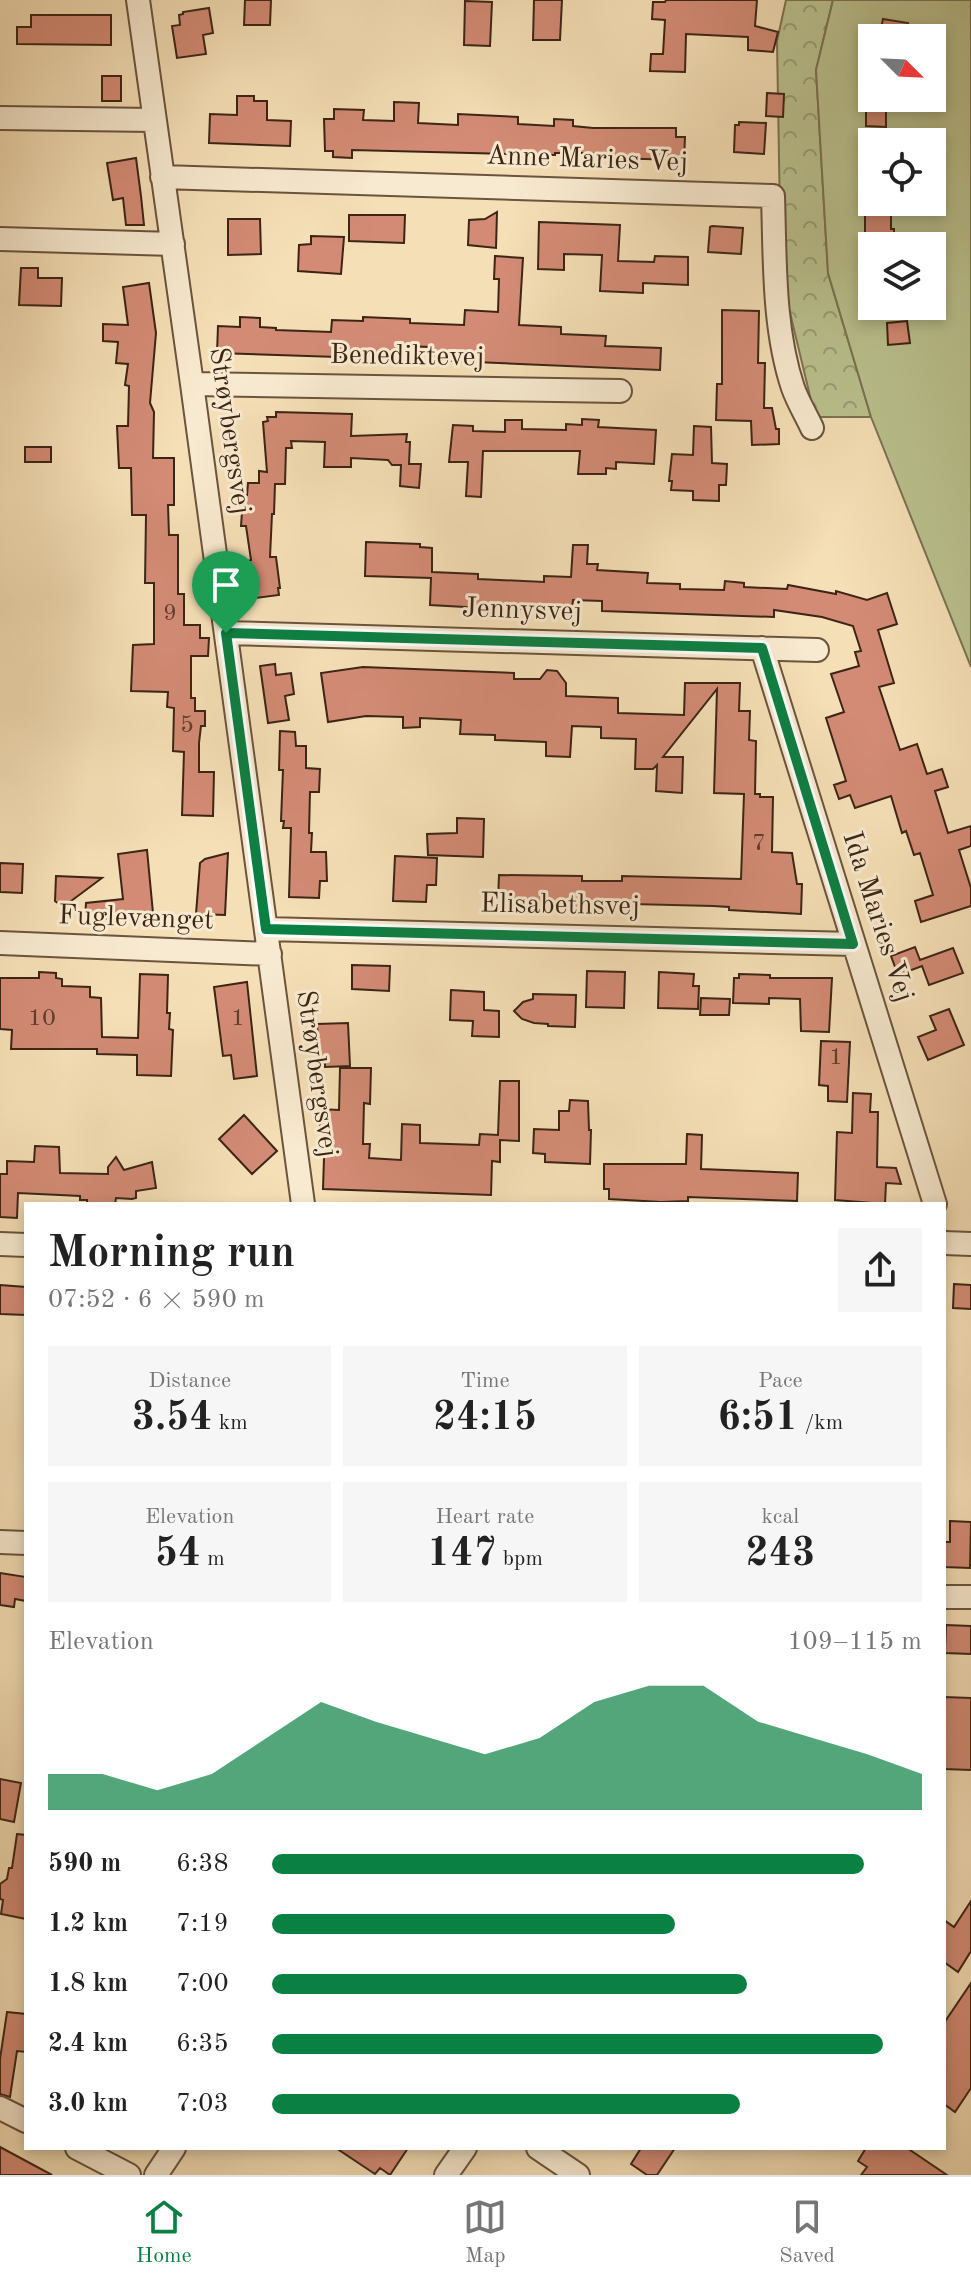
<!DOCTYPE html>
<meta charset="utf-8">
<style>
:root{--surface:#fff;--page:#f6f6f6;--text:#222;--muted:#767676;--line:#e0e0e0;--accent:#0b8043}
body{margin:0;font-family:"Old Standard TT",serif;background:var(--page);color:var(--text);height:100vh;display:flex;flex-direction:column;font-size:30px;white-space:nowrap}
*{box-sizing:border-box;margin:0}
p{font-size:26px;color:var(--muted)}
.icon{flex:none;width:44px;height:44px;fill:none;stroke:currentColor;stroke-width:2;stroke-linecap:round;stroke-linejoin:round}
.map{position:relative;flex:1;overflow:hidden}
.details{position:absolute;left:24px;top:1202px;width:922px;height:948px;display:flex;flex-direction:column;background:var(--surface);border-radius:0px;box-shadow:0 4px 12px #0003}
.details>*{flex:none}
.needle{width:52px;rotate:114deg}
.fabs{position:absolute;left:858px;top:24px;display:grid;gap:16px}
.fabs a{display:grid;place-items:center;width:88px;height:88px;border-radius:0px;background:var(--surface);box-shadow:0 4px 12px #0003;font-size:40px}
.pin{position:absolute;display:grid;place-items:center;width:68px;height:68px;color:#fff;margin:-82px -34px;border-radius:50% 50% 50% 0;rotate:-45deg;box-shadow:0 0 8px #0007}
.pin .icon{rotate:45deg}
.round{display:grid;place-items:center;flex:none;width:84px;height:84px;border-radius:0px;background:var(--page)}
.headline{display:flex;align-items:center;justify-content:space-between;height:136px;padding:0 24px}
h1{font-size:44px;font-weight:600;line-height:60px}
.metrics{display:grid;grid-template-columns:repeat(3,1fr);gap:12px;height:136px;padding:8px 24px}
.metrics div{display:grid;align-content:center;border-radius:0px;background:var(--page);text-align:center}
.metrics b{font-size:40px;font-weight:600}
.metrics small{font-size:22px;font-weight:400}
.metrics p{font-size:22px}
.chart{height:224px;padding:16px 24px}
.chart p{display:flex;justify-content:space-between}
.chart svg{width:100%;height:144px;margin-top:8px;fill:var(--accent);opacity:.7}
ul{padding:0 24px;list-style:none;font-size:26px}
li{display:grid;grid-template-columns:128px 96px 1fr;align-items:center;height:60px}
li i{height:20px;border-radius:10px;background:var(--accent)}
.tab-bar{display:flex;justify-content:space-around;align-items:center;height:112px;border-top:2px solid var(--line);background:var(--surface);font-size:22px;color:var(--muted)}
.tab-bar a{display:grid;justify-items:center;gap:4px}
.tab-bar .selected{color:var(--accent)}
.map>svg:first-child{display:block}
.forest{fill:url(#forest-crowns);stroke:#7b7452;stroke-width:2}
.garden{fill:#bac28f;stroke:#7b7452;stroke-width:2;fill-rule:evenodd}
.building{fill:#d38b75;stroke:#3c2515;stroke-width:2}
.lines{fill:none;stroke-linecap:round;stroke-linejoin:round}
.minor-casing{stroke:#6a543d;stroke-width:26}
.minor{stroke:#f8ead0;stroke-width:22}
.route-casing{stroke:#fff;stroke-width:16}
.route{stroke:#0b8043;stroke-width:10}
.labels{text-anchor:middle;dominant-baseline:central;stroke-width:6;stroke-linejoin:round;paint-order:stroke}
.number-label{font-size:24px;fill:#623e2d}
.street-label{font-size:28px;fill:#3c2515;stroke:#f8ead0}
</style>
<div class="map">
<svg width="971" height="2175" viewBox="0 0 971 2175">
<defs>
<pattern id="forest-crowns" width="20" height="18" patternUnits="userSpaceOnUse" patternTransform="scale(2)"><rect width="20" height="18" fill="#bac28f"/><path d="M2 6a3 3 0 1 1 6 0M12 15a3 3 0 1 1 6 0" fill="none" stroke="#989d74"/></pattern>
</defs>
<rect width="100%" height="100%" fill="#f5dfb6"/>
<filter id="stains"><feTurbulence type="fractalNoise" baseFrequency=".0025" numOctaves="4"/><feColorMatrix values="0 0 0 0 .2 0 0 0 0 .09 0 0 0 0 .02 0 0 0 .5 -.17"/></filter>
<radialGradient id="worn" r=".72"><stop offset=".6" stop-color="#630" stop-opacity="0"/><stop offset="1" stop-color="#630" stop-opacity=".3"/></radialGradient>
<!-- forest -->
<path class="forest" d="M786,0H833L816,70L828,273L871,417H815L781,275L777,41Z"/>
<!-- garden -->
<path class="garden" d="M833,0H971V667L871,417L828,273L816,70ZM872,38H932V98H872ZM872,142H932V202H872ZM872,246H932V306H872Z"/>
<!-- building -->
<path class="building" d="M245,0H271L270,25H244Z
M534,0H562L560,40H533Z
M666,0H757L755,26L778,32L773,52L748,50V37L686,34L685,72L650,71L651,54H663L665,20L652,19L653,2H665Z
M465,1L492,2L490,46L464,45Z
M209,8L213,33L203,35L206,54L177,58L172,26L180,25L179,15L183,14V12Z
M31,15H111V45L17,44V27H31Z
M883,19L908,23L905,38H879Z
M102,76H121V101H102Z
M767,93L784,94L783,117L766,116Z
M237,96H254V101H267V120L291,121L290,146L209,143L210,114L237,115Z
M394,102L419,103L418,123L458,125V114L518,117V124L554,126V119L573,120V126L593,128H676V137H685L684,160L605,158V155L590,153H555V155L352,150V158L333,157V151H325L324,119H334V109L364,110L363,120L394,121Z
M866,102H886V127L866,126Z
M739,122L766,123L764,154L734,152L735,125H739Z
M136,158L141,196L144,225H126L123,198L113,200L107,163Z
M865,202H888V206H891V229H894V246H865Z
M497,212L496,248L468,245L469,220L485,219Z
M349,215H405L404,243L349,241Z
M228,219H260L261,254L228,255Z
M539,222L620,225L618,261L654,262L655,256L688,257V285L643,283V293L600,291L602,255L564,254V270L538,269Z
M712,226L743,228L741,254L708,252L710,227Z
M311,236L344,237L341,274L298,271L299,245L311,244Z
M495,256L523,258L519,325L561,327V334L606,336L605,346L661,348L660,370L430,360L431,347L398,346V359L217,353L218,326L240,327V317L260,318V327L276,328V330L331,332L332,320L363,321V317L410,319V323L464,325L465,310L498,312L499,279H494Z
M21,268H38V278H62L61,306L19,305Z
M149,283L156,333L150,403L154,412L153,458H174V505H168L169,535H178V594H184V625H200V638H209L208,656H191V698H195V711H205V726H201L199,743V772H214L213,816L182,815L184,752L173,751L174,708L167,707L168,692L131,691L133,645L154,644V583H145L146,515H132L131,468H119L117,426H128L129,386L125,385L128,364L116,363L118,342L103,341V324L128,325L123,287Z
M722,310L759,311L758,363H765L764,408H772L776,429H779V444L752,445L751,421L716,420L717,384H722Z
M907,321L910,343L888,345L887,323Z
M276,412L352,414L351,436L407,434L406,442H410L409,464H421L419,488L400,486L401,465H392L388,460L351,458V467H324L325,442L291,441L292,448H286L285,484H275L274,514H272L270,557H276L280,588H278L279,595L256,598L255,590L252,591L248,582L250,577L248,561L251,560L246,526H241L242,512H239V495H247L248,483H259V471L267,472L263,422L268,421L267,417H276Z
M582,419L599,420L598,427L656,430L654,464L616,462V469L606,468V474H578L580,451H483L481,497L466,496L468,462H449L453,425L473,426V431L505,432V420H522V429L566,430V424L582,425Z
M694,426L711,427L712,463L727,464L726,485H719V501L693,500V491L671,490L672,481H669L672,454L693,455Z
M25,447H51V462H25Z
M366,542L420,544V547L432,548V572L478,574V579L544,582V576L571,577L573,545H588L587,564H598L597,570L648,573L647,583L680,584V589L724,590L725,581L744,583V587L787,589L788,585L836,594V591L867,600L887,593L897,624L878,630L894,683L879,687L900,750L917,744L927,774L942,769L948,787L935,791L948,833L971,826V846L959,850L971,888V906L921,922L915,901L933,895L920,853L914,855L906,831L902,833L891,796L855,808L850,795L839,799L834,785L846,781L826,718L844,712L831,674L859,666L855,652L861,651L853,626L822,617L774,610V617L602,611V601L573,600L572,609H498V612L483,611V608L430,605L431,578L365,576Z
M275,664L276,675L291,673L294,694L285,696L289,720L268,723L260,666Z
M363,667L514,673V679H540L547,670L557,671L566,683V696L618,698V713L684,715L685,683H740L739,711H750L749,740L756,741L755,794H760V797H773L772,852L792,853L797,884H802L801,914L729,910V907L713,906L632,904V909L513,905L514,901H498L499,875L582,876V881H622V876L741,879L744,794L714,793L717,689L663,757H683L682,793L656,791L657,765L653,769H635L636,739L601,738V727L572,726L570,757L546,756V742L495,740V735L460,734L461,720L420,718V727L403,728V717L366,716L328,722L321,673Z
M280,731L295,732L296,746H306V768L320,769L319,792H310L309,833H312L311,852H326L327,881H320L319,898L289,897L291,828H283L284,821H281L283,770H279Z
M457,818L484,819L483,857L428,855L427,834L457,833Z
M147,850L153,913L116,919L85,918L86,903L123,899L118,854Z
M228,853L225,915L196,914L200,863L205,859Z
M395,856L437,858L436,885H427L426,902L393,901Z
M0,863L23,864L22,893L0,892Z
M56,876L102,878L63,907L55,901Z
M915,947L920,960L953,948L963,973L929,985L922,966L898,975L891,956Z
M352,965L390,966L389,991L352,989Z
M587,971L625,972L624,1008L586,1007Z
M39,972L56,973V978L62,979V986L90,987V997L101,998L102,1037L138,1038L140,974L168,975L167,1013H170L169,1029L173,1030L171,1076L137,1075V1055L97,1054V1049H11L12,1030L0,1029V978H39Z
M659,972L694,974L693,986H699L698,1009L658,1008Z
M739,974L770,975V978H832L829,1032L801,1031L800,999L769,998V1004L733,1003L734,978H739Z
M247,982L257,1076L234,1079L231,1055L223,1056L214,987Z
M451,990L484,992V1010L499,1011V1037L472,1036L473,1021L450,1020Z
M533,994L576,995L575,1027L548,1026V1024L534,1023L522,1019L514,1011L523,1002L533,999Z
M701,998L730,999L729,1015H700Z
M949,1009L964,1045L928,1060L918,1037L936,1030L930,1016Z
M348,1023L350,1066L325,1067V1063H319L317,1024Z
M821,1041L850,1042L847,1102L828,1101V1086L819,1085Z
M340,1068H371L370,1104L364,1103L363,1144H370L369,1158L401,1160L402,1124L420,1125V1143L479,1145L480,1134L498,1135L500,1081H519V1141L500,1140V1162L492,1161L491,1195L323,1189L325,1127H320V1109L339,1110Z
M853,1093L871,1094L870,1112H878L877,1167L896,1168L901,1184L886,1183L885,1204L835,1200L837,1132L852,1133Z
M570,1100L588,1101L589,1130H591L590,1164L545,1162V1154L533,1153L534,1129L559,1130V1111H569Z
M244,1115L277,1151L252,1174L219,1139Z
M687,1134L702,1135L701,1169L798,1173L797,1201L688,1197V1201L661,1202L609,1199V1189H604V1164H686Z
M35,1146L59,1147L60,1173L108,1174V1167L116,1157L124,1170L152,1162L156,1188L136,1191V1198L132,1199L116,1198L115,1204H87V1200H80V1196L18,1193L17,1218L0,1217V1174H7V1161L34,1162Z
M954,1284L971,1285V1309L953,1308Z
M0,1285L26,1287V1315L0,1314Z
M950,1521L971,1522L970,1568L944,1567V1542H950Z
M0,1573L26,1577V1601L15,1599L14,1607L0,1605Z
M946,1625L971,1626V1654L945,1653Z
M944,1697L971,1698V1770L944,1769Z
M0,1779L21,1783L14,1822L0,1819Z
M17,1834L26,1835V1919L1,1914L3,1900L0,1899V1884L7,1879L9,1868H12Z
M971,1901V1951L958,1972L944,1962V1920L954,1927Z
M971,1983V2088L955,2112L944,2104V2023Z
M7,2012L26,2014V2052L17,2051L10,2097L0,2094V2059Z
M0,2147L52,2175H0Z
M336,2148H408L390,2175L380,2168L375,2174Z
M641,2148H675L657,2175H647L631,2164Z
M866,2148H907L947,2175H861L867,2167L858,2161Z"/>
<g class="lines">
<defs>
<path id="minor" d="M138,0L192,384L303,1204
M0,118L154,120
M162,177L773,196C775,259 773,328 793,388C798,402 806,415 812,428
M0,239L173,244
M192,384L620,391
M226,633L817,650
M762,648L935,1204
M266,929L853,944
M0,943L270,954
M944,1243L971,1244
M0,1244L26,1245
M0,1542L26,1543
M944,1597H971
M0,2108L26,2121
M77,2148L129,2175
M538,2148L578,2175
M156,2175L174,2148
M446,2175L465,2148"/>
</defs>
<!-- minor casing -->
<use href="#minor" class="minor-casing"/>
<!-- minor -->
<use href="#minor" class="minor"/>
</g>
<g class="lines">
<defs>
<path id="route" d="M226,633L762,648L853,944L266,929Z"/>
</defs>
<!-- route casing -->
<use href="#route" class="route-casing"/>
<!-- route -->
<use href="#route" class="route"/>
</g>
<g class="labels">
<!-- number labels -->
<g class="number-label">
<text x="170" y="614">9</text>
<text x="187" y="726">5</text>
<text x="759" y="844">7</text>
<text x="42" y="1019">10</text>
<text x="238" y="1019">1</text>
<text x="836" y="1058">1</text>
</g>
<!-- street labels -->
<g class="street-label">
<text transform="translate(587 160) rotate(2)">Anne Maries Vej</text>
<text transform="translate(407 357) rotate(1)">Benediktevej</text>
<text transform="translate(229 431) rotate(82)">Strøybergsvej</text>
<text transform="translate(522 611) rotate(2)">Jennysvej</text>
<text transform="translate(560 906) rotate(1)">Elisabethsvej</text>
<text transform="translate(877 917) rotate(72)">Ida Maries Vej</text>
<text transform="translate(136 919) rotate(2)">Fuglevænget</text>
<text transform="translate(316 1074) rotate(82)">Strøybergsvej</text>
</g>
</g>
<rect width="100%" height="100%" filter="url(#stains)"/>
<rect width="100%" height="100%" fill="url(#worn)"/>
</svg>
<div class="fabs">
<a><svg class="needle" viewBox="-14 -14 28 28"><path d="M0-13l5 13h-10z" fill="#e53935"/><path d="M0 13l5-13h-10z" fill="#767676"/></svg></a>
<a><svg class="icon" aria-label="locate" viewBox="0 0 24 24"><circle cx="12" cy="12" r="6"/><path d="M12 2v4M12 18v4M2 12h4M18 12h4"/></svg></a>
<a><svg class="icon" aria-label="layers" viewBox="0 0 24 24"><path d="M12 4l9 5-9 5-9-5zM3 14l9 5 9-5"/></svg></a>
</div>
<div class="pin" style="left:226px;top:633px;background:#1e9e55"><svg class="icon" aria-label="arrive" viewBox="0 0 24 24"><path d="M6 21V4h12l-3 4 3 4H6"/></svg></div>
<section class="details">
<div class="headline"><div><h1>Morning run</h1><p>07:52 · 6 × 590 m</p></div><a class="round"><svg class="icon" aria-label="share" viewBox="0 0 24 24"><path d="M12 15V3M7 8l5-5 5 5M5 13v7h14v-7"/></svg></a></div>
<div class="metrics">
<div><p>Distance</p><b>3.54<small> km</small></b></div>
<div><p>Time</p><b>24:15</b></div>
<div><p>Pace</p><b>6:51<small> /km</small></b></div>
</div>
<div class="metrics">
<div><p>Elevation</p><b>54<small> m</small></b></div>
<div><p>Heart rate</p><b>147<small> bpm</small></b></div>
<div><p>kcal</p><b>243</b></div>
</div>
<div class="chart"><p><span>Elevation</span>109–115 m</p>
<svg viewBox="0 0 160 44" preserveAspectRatio="none"><path d="M0 44V33L10 33L20 38L30 33L40 22L50 11L60 17L70 22L80 27L90 22L100 11L110 6L120 6L130 17L140 22L150 27L160 33V44z"/></svg>
</div>
<ul>
<li><b>590 m</b>6:38<i style="width:91%"></i></li>
<li><b>1.2 km</b>7:19<i style="width:62%"></i></li>
<li><b>1.8 km</b>7:00<i style="width:73%"></i></li>
<li><b>2.4 km</b>6:35<i style="width:94%"></i></li>
<li><b>3.0 km</b>7:03<i style="width:72%"></i></li>
</ul>
</section>
</div>
<nav class="tab-bar">
<a class="selected"><svg class="icon" aria-label="home" viewBox="0 0 24 24"><path d="M3 11l9-7 9 7M6 9v11h12V9"/></svg>Home</a>
<a><svg class="icon" aria-label="map" viewBox="0 0 24 24"><path d="M3 6l6-2 6 2 6-2v14l-6 2-6-2-6 2zM9 4v14M15 6v14"/></svg>Map</a>
<a><svg class="icon" aria-label="saved" viewBox="0 0 24 24"><path d="M7 4h10v16l-5-4-5 4z"/></svg>Saved</a>
</nav>
